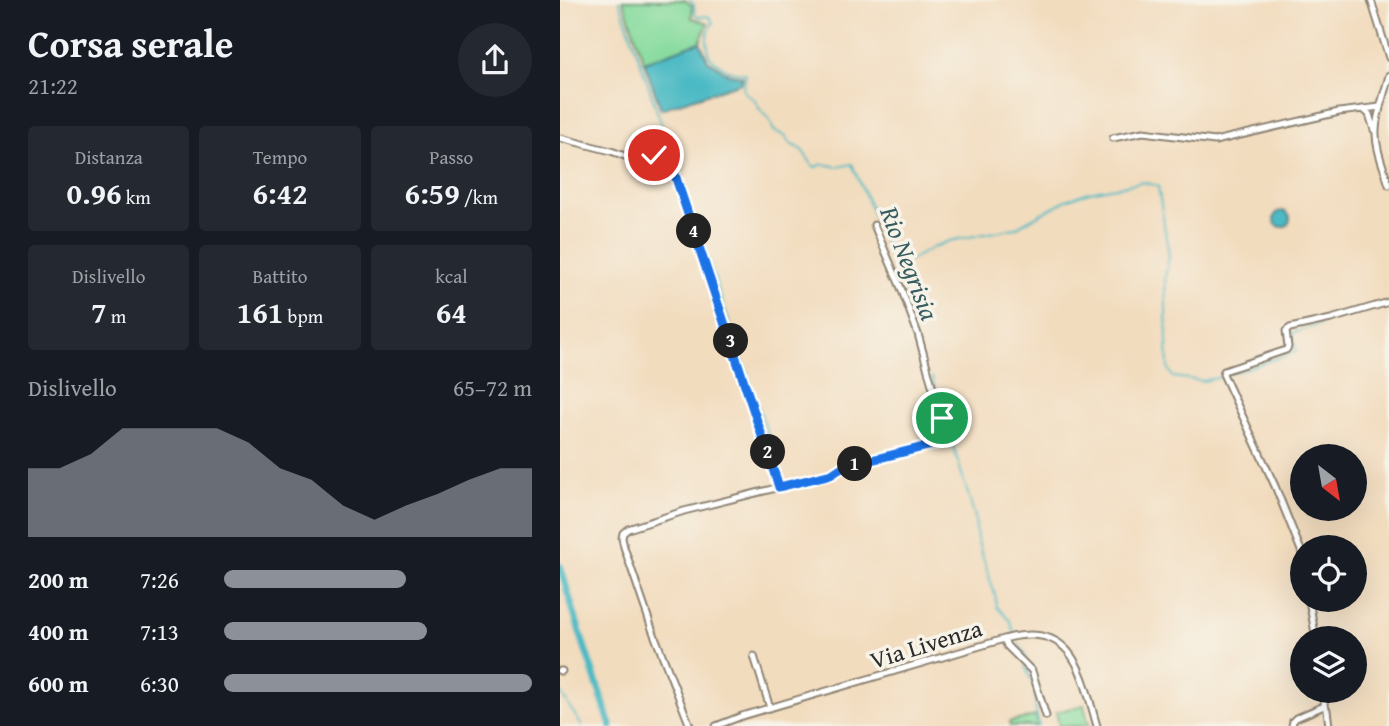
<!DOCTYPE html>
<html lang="it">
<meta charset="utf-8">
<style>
:root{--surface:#171b24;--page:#242831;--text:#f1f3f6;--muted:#9ea1a6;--accent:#8c9099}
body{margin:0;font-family:"Gentium Book Plus",serif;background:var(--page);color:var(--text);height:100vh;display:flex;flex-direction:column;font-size:26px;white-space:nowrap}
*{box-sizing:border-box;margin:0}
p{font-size:23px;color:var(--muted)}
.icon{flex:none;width:38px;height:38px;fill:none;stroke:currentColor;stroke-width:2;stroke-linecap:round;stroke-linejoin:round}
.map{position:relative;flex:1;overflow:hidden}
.details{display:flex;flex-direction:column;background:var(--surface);width:560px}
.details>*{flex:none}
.needle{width:46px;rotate:149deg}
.buttons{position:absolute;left:730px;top:444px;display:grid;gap:14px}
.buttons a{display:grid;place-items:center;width:77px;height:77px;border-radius:50%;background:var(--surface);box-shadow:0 7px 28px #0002;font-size:35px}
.pin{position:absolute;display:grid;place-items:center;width:60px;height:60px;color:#fff;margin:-30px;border:4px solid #fff;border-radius:50%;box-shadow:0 2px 7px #0007}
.km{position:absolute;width:35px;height:35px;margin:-18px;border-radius:50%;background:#222;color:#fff;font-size:19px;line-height:35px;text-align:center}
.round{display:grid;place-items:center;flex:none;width:74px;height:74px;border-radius:37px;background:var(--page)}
.summary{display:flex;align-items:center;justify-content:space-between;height:119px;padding:0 28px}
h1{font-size:38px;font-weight:800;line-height:52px}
.metrics{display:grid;grid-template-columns:repeat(3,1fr);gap:10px;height:119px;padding:7px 28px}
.metrics div{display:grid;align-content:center;border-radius:7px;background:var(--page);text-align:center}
.metrics b{font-size:30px;font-weight:800}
.metrics small{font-size:19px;font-weight:400}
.metrics p{font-size:19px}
.chart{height:196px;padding:14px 28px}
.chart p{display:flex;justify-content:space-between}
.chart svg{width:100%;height:126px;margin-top:7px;fill:var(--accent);opacity:.7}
ul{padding:0 28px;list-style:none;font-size:23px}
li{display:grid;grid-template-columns:112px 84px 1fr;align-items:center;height:52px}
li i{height:18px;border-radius:9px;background:var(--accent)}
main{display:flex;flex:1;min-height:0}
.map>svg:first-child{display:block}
.green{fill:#86db9e;stroke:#588364;stroke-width:2}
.water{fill:#4cbac4;stroke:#3c7278;stroke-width:2}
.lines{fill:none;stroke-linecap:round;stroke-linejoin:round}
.stream{stroke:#4cbac4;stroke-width:2}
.river{stroke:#4cbac4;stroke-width:7}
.minor-casing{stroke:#8e8474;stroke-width:9}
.minor{stroke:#fff;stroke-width:5}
.route-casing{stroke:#fff;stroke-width:14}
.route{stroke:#1a73e8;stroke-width:9}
.labels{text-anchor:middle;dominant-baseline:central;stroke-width:7;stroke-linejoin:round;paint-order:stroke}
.street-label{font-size:24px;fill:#2b2b2b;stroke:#f7f3e8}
.water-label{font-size:26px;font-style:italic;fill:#375d61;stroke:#f7f3e8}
</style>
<main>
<section class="details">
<div class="summary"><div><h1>Corsa serale</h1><p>21:22</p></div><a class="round"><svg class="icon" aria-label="share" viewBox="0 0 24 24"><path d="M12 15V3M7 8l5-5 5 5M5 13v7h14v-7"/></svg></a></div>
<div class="metrics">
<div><p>Distanza</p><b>0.96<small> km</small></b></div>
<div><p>Tempo</p><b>6:42</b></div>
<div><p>Passo</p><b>6:59<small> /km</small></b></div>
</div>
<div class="metrics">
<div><p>Dislivello</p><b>7<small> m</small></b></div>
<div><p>Battito</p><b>161<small> bpm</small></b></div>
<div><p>kcal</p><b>64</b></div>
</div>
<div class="chart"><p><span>Dislivello</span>65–72 m</p>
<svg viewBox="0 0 160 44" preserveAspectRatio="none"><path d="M0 44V20L10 20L20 15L30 6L40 6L50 6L60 6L70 11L80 20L90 24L100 33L110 38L120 33L130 29L140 24L150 20L160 20V44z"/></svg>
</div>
<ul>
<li><b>200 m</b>7:26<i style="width:59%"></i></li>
<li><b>400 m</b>7:13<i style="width:66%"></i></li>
<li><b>600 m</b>6:30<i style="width:100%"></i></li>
</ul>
</section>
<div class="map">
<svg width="829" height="726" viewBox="0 0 829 726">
<rect width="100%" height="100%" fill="#f7f3e8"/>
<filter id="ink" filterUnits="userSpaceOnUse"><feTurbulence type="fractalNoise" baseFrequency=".0143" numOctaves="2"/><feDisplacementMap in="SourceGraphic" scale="14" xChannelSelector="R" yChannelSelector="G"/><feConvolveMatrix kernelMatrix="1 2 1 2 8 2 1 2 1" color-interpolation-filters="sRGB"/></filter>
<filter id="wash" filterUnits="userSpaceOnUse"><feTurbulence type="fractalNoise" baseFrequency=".00686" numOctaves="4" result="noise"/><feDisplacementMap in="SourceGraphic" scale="28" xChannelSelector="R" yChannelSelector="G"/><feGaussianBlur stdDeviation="1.57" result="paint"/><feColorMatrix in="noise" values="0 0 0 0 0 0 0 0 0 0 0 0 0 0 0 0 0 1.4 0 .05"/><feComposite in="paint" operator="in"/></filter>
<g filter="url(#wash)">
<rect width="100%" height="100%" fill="#f2dcbe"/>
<!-- green -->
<path class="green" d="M63,0H125L132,6V18L148,23L140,42L84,62Z
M524,705L529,726H499L496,712Z
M476,716L478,726H450L449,722Z"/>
<!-- water -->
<path class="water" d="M140,42L148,61C155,63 159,69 167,73C171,75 178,75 183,77L181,83L101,109L84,62Z
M714 219a8 8 0 1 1 16 0a8 8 0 1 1-16 0Z"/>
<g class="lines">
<!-- stream -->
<path class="stream" d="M59,0L225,484
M130,0L134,5L135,14L139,17L147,16L151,18L153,23C143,38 148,41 149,56C163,67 165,72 185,73L186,76L183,88L184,92L195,100L199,108L210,121L214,131L226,136L231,144L242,150L253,166L256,167L263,164L278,167L292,164L336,268L355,318
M336,268L372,248L389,241L455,228L506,200L529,192L583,182L598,186L609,256L605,278L608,368L613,377L643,381L661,377
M665,375L736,352L733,333L761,324
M372,377L415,517L417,539L435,595L437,607L450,621L454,633
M459,644L465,654L466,660
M465,666L475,689V705L479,726
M0,692L22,726"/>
<!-- river -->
<path class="river" d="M0,566L21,636L51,726"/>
</g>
</g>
<g filter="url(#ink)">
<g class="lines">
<defs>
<path id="minor" d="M811,0L829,58
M829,75C825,93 817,111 816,130C815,148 824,168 829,185
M803,109L809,114L814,130
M0,138L51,151L73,159L102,153H106L112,166L220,487L272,474L286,466L380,443L386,439L381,418L358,334L341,288L314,225
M553,138L583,132L655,141L779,112L820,107
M742,553L715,486L663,374L664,371L726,350L728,347L726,331L730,328L771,319L829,302
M749,600L756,639
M444,639L447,646L472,671L486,716
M194,656L210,708
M0,671H2
M765,691L764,706L767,710L769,726
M130,726L92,629L64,547L62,538L63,533L68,529L124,511L220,487
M156,726L182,716L444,639C515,619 522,675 537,726
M732,726L733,721L736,718L764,706"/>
</defs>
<!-- minor casing -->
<use href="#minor" class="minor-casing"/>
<!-- minor -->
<use href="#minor" class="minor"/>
</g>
</g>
<g class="lines" filter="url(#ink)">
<defs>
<path id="route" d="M94,155L106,153L112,166L219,487L272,474L281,468L291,465L380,443L386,439L382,418"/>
</defs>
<!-- route casing -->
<use href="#route" class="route-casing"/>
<!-- route -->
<use href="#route" class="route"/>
</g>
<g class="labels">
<!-- street labels -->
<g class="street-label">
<text transform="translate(366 644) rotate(-17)">Via Livenza</text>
</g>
<!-- water labels -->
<g class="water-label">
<text transform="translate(350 263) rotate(69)">Rio Negrisia</text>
</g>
</g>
</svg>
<div class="buttons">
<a><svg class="needle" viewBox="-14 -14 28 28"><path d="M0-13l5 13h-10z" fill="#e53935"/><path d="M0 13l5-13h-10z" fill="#9ea1a6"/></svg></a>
<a><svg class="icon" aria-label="locate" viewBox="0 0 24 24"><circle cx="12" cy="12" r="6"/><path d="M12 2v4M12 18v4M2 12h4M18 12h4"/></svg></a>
<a><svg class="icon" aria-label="layers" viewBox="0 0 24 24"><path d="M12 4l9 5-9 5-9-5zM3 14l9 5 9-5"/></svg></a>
</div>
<div class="pin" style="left:382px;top:418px;background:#1e9e55"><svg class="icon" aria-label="arrive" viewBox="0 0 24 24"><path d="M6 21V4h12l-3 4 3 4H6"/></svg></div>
<div class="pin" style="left:94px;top:155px;background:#d93025"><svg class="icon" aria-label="check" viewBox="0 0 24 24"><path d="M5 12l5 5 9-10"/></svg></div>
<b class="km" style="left:295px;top:464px">1</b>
<b class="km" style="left:208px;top:452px">2</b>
<b class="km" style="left:171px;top:341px">3</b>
<b class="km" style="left:134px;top:231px">4</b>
</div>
</main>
